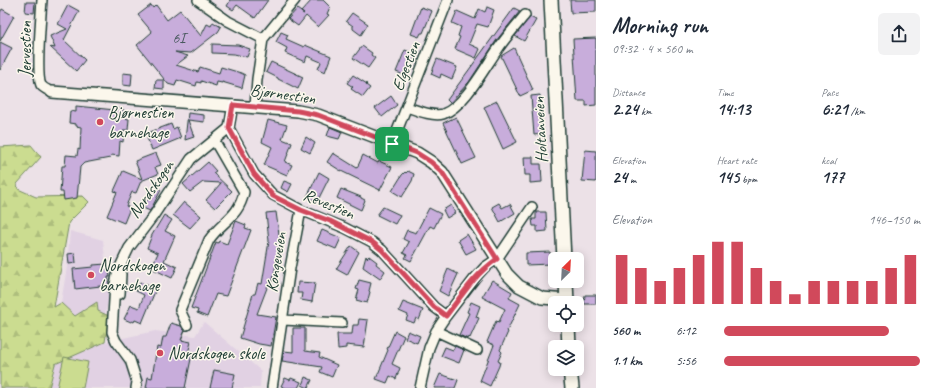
<!DOCTYPE html>
<meta charset="utf-8">
<style>
:root{--surface:#fff;--page:#f2f2f3;--text:#1f2937;--muted:#747a83;--accent:#d1495b}
body{margin:0;font-family:Caveat,sans-serif;background:var(--page);color:var(--text);height:100vh;display:flex;flex-direction:column;font-size:15px;white-space:nowrap}
*{box-sizing:border-box;margin:0}
p{font-size:13px;color:var(--muted)}
.icon{flex:none;width:22px;height:22px;fill:none;stroke:currentColor;stroke-width:2;stroke-linecap:round;stroke-linejoin:round}
.map{position:relative;flex:1;overflow:hidden}
.details{display:flex;flex-direction:column;background:var(--surface);width:340px}
.details>*{flex:none}
.needle{width:26px;rotate:24deg}
.fabs{position:absolute;left:548px;top:252px;display:grid;gap:8px}
.fabs a{display:grid;place-items:center;width:36px;height:36px;border-radius:6px;background:var(--surface);box-shadow:0 2px 10px #0003;font-size:20px}
.pin{position:absolute;display:grid;place-items:center;width:34px;height:34px;color:#fff;margin:-17px;border-radius:8px;box-shadow:0 2px 6px #0006}
.round{display:grid;place-items:center;flex:none;width:42px;height:42px;border-radius:6px;background:var(--page)}
.overview{display:flex;align-items:center;justify-content:space-between;height:68px;padding:0 16px}
h1{font-size:22px;font-weight:600;line-height:30px}
.figures{display:grid;grid-template-columns:repeat(3,1fr);gap:6px;height:68px;padding:4px 16px}
.figures div{display:grid;align-content:center}
.figures b{font-size:17px;font-weight:600}
.figures small{font-size:11px;font-weight:400}
.figures p{font-size:11px}
.chart{height:112px;padding:8px 16px}
.chart p{display:flex;justify-content:space-between}
.chart svg{width:100%;height:72px;margin-top:4px;stroke:var(--accent);stroke-width:6}
ul{padding:0 16px;list-style:none;font-size:13px}
li{display:grid;grid-template-columns:64px 48px 1fr;align-items:center;height:30px}
li i{height:10px;border-radius:5px;background:var(--accent)}
main{display:flex;flex:1;min-height:0}
.map>svg:first-child{display:block}
.built{fill:#e1d1e3}
.forest{fill:url(#forest-firs);stroke:#758c62}
.pitch{fill:#cbdc90;stroke:#758c62}
.building{fill:#c8addb;stroke:#1f3d34}
.lines{fill:none;stroke-linecap:round;stroke-linejoin:round}
.minor-casing{stroke:#1f3d34;stroke-width:12}
.tertiary-casing{stroke:#1f3d34;stroke-width:14}
.secondary-casing{stroke:#1f3d34;stroke-width:16}
.minor{stroke:#fbf7ec;stroke-width:9}
.tertiary{stroke:#fbf7ec;stroke-width:11}
.secondary{stroke:#fbf7ec;stroke-width:13}
.route-casing{stroke:#fff;stroke-width:8}
.route{stroke:#d1495b;stroke-width:5}
.poi-dot{fill:#d1495b;stroke:#fbf7ec;stroke-width:1.5}
.labels{text-anchor:middle;dominant-baseline:central;stroke-width:3;stroke-linejoin:round;paint-order:stroke}
.number-label{font-size:15px;fill:#49595e}
.street-label{font-size:17px;fill:#1f3d34;stroke:#fbf7ec}
.poi-label{font-size:17px;fill:#1f3d34;stroke:#fbf7ec;text-anchor:start}
</style>
<main>
<div class="map">
<svg width="596" height="388" viewBox="0 0 596 388">
<defs>
<pattern id="forest-firs" width="22" height="20" patternUnits="userSpaceOnUse"><rect width="22" height="20" fill="#cbdc90"/><path d="M5 1l3.5 6h-7zM16 11l3.5 6h-7z" fill="#aebe7d"/></pattern>
</defs>
<rect width="100%" height="100%" fill="#ece1e7"/>
<filter id="ink" filterUnits="userSpaceOnUse"><feTurbulence type="fractalNoise" baseFrequency=".025" numOctaves="2"/><feDisplacementMap in="SourceGraphic" scale="8" xChannelSelector="R" yChannelSelector="G"/><feConvolveMatrix kernelMatrix="1 2 1 2 8 2 1 2 1" color-interpolation-filters="sRGB"/></filter>
<g filter="url(#ink)">
<!-- built -->
<path class="built" d="M70,231L103,240L109,298L98,341L61,303L67,267Z
M204,322L261,371L260,388H49L55,364L105,342L155,331L195,336Z"/>
<!-- forest -->
<path class="forest" d="M31,145L41,157L17,184L18,189L36,197L83,196L89,202L69,222L54,307L61,303L75,316L97,302L98,311L109,316L105,342L55,364L49,388H0V147Z"/>
<!-- pitch -->
<path class="pitch" d="M64,357L88,362L83,388H57Z"/>
<!-- building -->
<path class="building" d="M229,0H268L255,18L237,5L233,10L227,6L230,1Z
M312,0H323L330,7L327,14L329,15L318,27L306,16L298,26L288,19L297,9L304,14L301,12Z
M570,0H596V12L571,13Z
M26,2H35L34,13L25,12Z
M68,5L79,11L64,40L85,60L76,71L50,47L55,48L50,36L67,29L58,24Z
M151,5L153,8L156,5L167,20L180,10L201,36L207,24L211,26L213,22L221,27L218,32L191,53L175,52L188,56L176,65L198,72L200,67L219,73L221,67L241,73L245,75L242,88L222,82V83L217,82L216,86L201,81V83L197,82L196,86L177,80L175,86L168,84L137,45L152,32L138,15Z
M421,7L432,11L423,33H421L419,37L411,34Z
M487,7L494,10L488,27L477,24L469,44L480,49L476,58L455,49L460,37L458,36L461,27L452,23L457,11L475,19L479,9L485,12Z
M514,8L520,11L496,41L469,82L450,103L447,100Z
M2,9L14,16L0,41V13Z
M352,13L368,24L361,35L353,29V26L346,21Z
M530,17L536,20L524,41L515,36Z
M281,32L288,35L286,39L304,47L305,45L331,56L325,72L318,69L321,62L307,56L305,62L285,53L287,48L276,42Z
M596,38V105L586,106V101H577L573,39Z
M0,42L12,48L0,70Z
M212,44L238,45L250,49L247,57L234,54L212,53Z
M362,46L372,53L371,55L375,58L368,68L353,58Z
M514,48L533,90L520,96L501,56Z
M405,50L416,54L407,76L396,72Z
M437,59L457,67L452,79L441,74L440,78L431,74Z
M271,62L303,77L298,89L278,79V78L266,72Z
M123,73L132,74L131,86L123,85Z
M353,75L367,84L366,85L370,88L363,97L351,89L353,87L347,83Z
M156,80H164V89L155,88Z
M540,95L542,134L534,135L531,96Z
M391,96L397,105L382,117L375,108Z
M497,101L517,142L503,149L484,107Z
M76,106L115,110V109H123V111H125L124,118L129,119L128,130H124L123,142L120,141L119,156L111,155L110,158L84,163L80,167L77,198L64,200L63,192H60L62,166H65L66,155L77,156L78,149L80,150L81,127L76,126V124L69,123L70,111L76,112Z
M188,113L204,115V122L188,120L194,137L185,140Z
M456,117L476,158L462,164L443,123Z
M268,120L287,125L282,139L292,143L285,162L292,165L287,175L264,165L272,147L262,142Z
M171,124L173,129L177,127L181,138L152,150L147,138L152,136L150,132Z
M330,127L342,132L339,139L327,136Z
M306,137L315,143L310,153L301,148Z
M585,150L596,151V182L582,181Z
M156,153L161,165L155,167L158,174L141,181L136,193L132,192L126,206L130,208L124,223L107,216L117,192L114,191L123,171L142,179L135,161Z
M333,153L357,168L363,155L378,163L379,161L392,167L380,190L341,171L327,162Z
M524,157H533V164H541L542,182L530,183V175H525Z
M208,162L216,171L213,173L232,191L215,208L206,200L221,183L203,182L190,192L183,184Z
M408,171L414,174L412,181L402,197L392,191L402,175L405,172L406,173Z
M319,172L329,178L317,202L307,197Z
M284,181L292,184L288,192L281,188Z
M154,186L161,190L150,211L143,208Z
M341,189L361,197V198L365,200L361,210L337,198Z
M184,202L201,216L190,228L173,215Z
M499,203L502,208L510,204L515,213L500,222L492,207Z
M451,205L455,213L447,218L443,210Z
M383,207L400,215L395,224L377,215Z
M429,208L441,214L434,228L430,226L411,261L405,258L407,255L403,253L409,242L403,239L407,230L416,233Z
M276,212L280,241L273,281L270,280L257,314L276,317L271,346L259,344L240,338L253,294H255L258,283L262,284L269,241L266,213Z
M536,212H546L547,231L537,232V226H533L532,219H536Z
M164,215L172,220L165,231L175,236L164,261L177,267L172,278L151,268L158,253L147,248L152,235Z
M236,221L246,225L245,228L251,230L226,296L216,294L207,317L197,313L198,310L191,308L216,242L218,243L219,241L227,244Z
M322,230L341,238L336,249L317,241Z
M467,234L476,249L466,254L458,240Z
M351,246L359,252L347,275L336,269Z
M550,252L551,264L526,265V253Z
M75,253L76,263L69,264L68,254Z
M366,256L367,258L369,256L377,262L376,264L385,271L380,279L363,267Z
M106,264L107,270H109L110,277H108L109,285L75,289L73,269L93,267V265Z
M448,269L458,274L448,296L439,291Z
M359,280L371,283L369,291L370,292L367,303L356,300L359,290L356,289Z
M492,280L512,292L509,298L520,304L507,331L508,332L500,350L502,352L498,361L500,362L499,366L490,386L480,381L494,345L487,342L496,321L499,322L505,309L482,297Z
M140,282L156,289L142,323L135,320L134,322L132,321L131,322L124,319L131,305L139,308L144,295L136,291Z
M298,282L315,283L312,302L301,300L302,293H297Z
M585,295H596V304H584Z
M403,302L423,310L419,320L416,318L414,323L406,320L408,315L399,311Z
M471,302L480,306L476,317L479,318L470,338L469,337L468,339L459,335L469,313L467,312Z
M359,319L368,320L364,347L346,345V348L338,349L337,334H352L353,325H358Z
M171,323L181,326L185,330L181,340L191,342L188,353L192,354L185,388H146L148,377L152,378L157,347L161,348L163,337H166Z
M293,328H305V351L320,353L319,357L337,365L332,377L320,372L322,367L282,361L284,351L293,352Z
M395,331L404,336L392,364L400,368L396,379L390,376L387,383L376,379L388,350L387,349Z
M408,331L420,336L417,343L405,338Z
M455,346L464,350L459,363L441,356L445,347L453,350Z
M214,370L235,374L232,388H210Z
M440,374L458,380L455,388H434Z
M305,377L312,380L308,388L302,385Z
M285,378L290,380L291,378L301,382L298,388H286L281,386Z"/>
<g class="lines">
<defs>
<path id="minor" d="M42,0C41,14 36,75 41,85C44,89 48,90 52,92
M198,0L228,21L263,39
M233,105L229,128L254,174L273,195L301,210L345,228L372,242L382,250L434,307L446,316
M255,107L257,79L263,39L295,0
M407,107C416,110 433,117 443,114C464,107 485,67 498,49C506,37 516,26 525,15
M392,144L448,0
M120,294L121,274
M283,320L342,323
M187,325L180,310L209,240C222,221 239,217 244,192L214,140
M436,331L477,350
M136,388L137,382L130,360L116,341L112,332L115,284L118,271L129,248L154,215L191,159L229,128
M272,388L290,268L301,210
M420,388L429,348L436,331L446,316L475,278L485,267L497,259L532,207"/>
<path id="tertiary" d="M52,92L298,111L318,115L417,153L431,162L442,172L507,274L519,286L542,298L567,300"/>
<path id="secondary" d="M551,0L564,259
M566,281L567,303
M568,325L569,347
M570,369L572,388"/>
</defs>
<!-- minor casing -->
<use href="#minor" class="minor-casing"/>
<!-- tertiary casing -->
<use href="#tertiary" class="tertiary-casing"/>
<!-- secondary casing -->
<use href="#secondary" class="secondary-casing"/>
<!-- minor -->
<use href="#minor" class="minor"/>
<!-- tertiary -->
<use href="#tertiary" class="tertiary"/>
<!-- secondary -->
<use href="#secondary" class="secondary"/>
</g>
</g>
<g class="lines" filter="url(#ink)">
<defs>
<path id="route" d="M233,105L298,111L318,115L417,153L431,162L442,172L497,259C475,274 462,295 446,316L434,307L382,250L372,242L330,221L301,210L273,196L254,174L229,128Z"/>
</defs>
<!-- route casing -->
<use href="#route" class="route-casing"/>
<!-- route -->
<use href="#route" class="route"/>
</g>
<!-- markers -->
<g class="poi-dot">
<circle cx="100" cy="122" r="4"/>
<circle cx="91" cy="275" r="4"/>
<circle cx="160" cy="353" r="4"/>
</g>
<g class="labels">
<!-- number labels -->
<g class="number-label">
<text x="179" y="38">6I</text>
</g>
<!-- street labels -->
<g class="street-label">
<text transform="translate(25 49) rotate(-90)">Jervestien</text>
<text transform="translate(406 66) rotate(-69)">Elgestien</text>
<text transform="translate(283 94) rotate(8)">Bjørnestien</text>
<text transform="translate(540 130) rotate(-93)">Holtanveien</text>
<text transform="translate(151 189) rotate(-55)">Nordskogen</text>
<text transform="translate(329 204) rotate(23)">Revestien</text>
<text transform="translate(276 262) rotate(-81)">Kongeveien</text>
</g>
<!-- poi labels -->
<g class="poi-label">
<text x="108" y="112">Bjørnestien<tspan x="108" dy="20">barnehage</tspan></text>
<text x="99" y="265">Nordskogen<tspan x="99" dy="20">barnehage</tspan></text>
<text x="168" y="353">Nordskogen skole</text>
</g>
</g>
</svg>
<div class="fabs">
<a><svg class="needle" viewBox="-14 -14 28 28"><path d="M0-13l5 13h-10z" fill="#e53935"/><path d="M0 13l5-13h-10z" fill="#747a83"/></svg></a>
<a><svg class="icon" aria-label="locate" viewBox="0 0 24 24"><circle cx="12" cy="12" r="6"/><path d="M12 2v4M12 18v4M2 12h4M18 12h4"/></svg></a>
<a><svg class="icon" aria-label="layers" viewBox="0 0 24 24"><path d="M12 4l9 5-9 5-9-5zM3 14l9 5 9-5"/></svg></a>
</div>
<div class="pin" style="left:392px;top:144px;background:#1e9e55"><svg class="icon" aria-label="arrive" viewBox="0 0 24 24"><path d="M6 21V4h12l-3 4 3 4H6"/></svg></div>
</div>
<section class="details">
<div class="overview"><div><h1>Morning run</h1><p>09:32 · 4 × 560 m</p></div><a class="round"><svg class="icon" aria-label="share" viewBox="0 0 24 24"><path d="M12 15V3M7 8l5-5 5 5M5 13v7h14v-7"/></svg></a></div>
<div class="figures">
<div><p>Distance</p><b>2.24<small> km</small></b></div>
<div><p>Time</p><b>14:13</b></div>
<div><p>Pace</p><b>6:21<small> /km</small></b></div>
</div>
<div class="figures">
<div><p>Elevation</p><b>24<small> m</small></b></div>
<div><p>Heart rate</p><b>145<small> bpm</small></b></div>
<div><p>kcal</p><b>177</b></div>
</div>
<div class="chart"><p><span>Elevation</span>146–150 m</p>
<svg viewBox="0 0 160 44" preserveAspectRatio="none"><path d="M5 44V14M15 44V22M25 44V30M35 44V22M45 44V14M55 44V6M65 44V6M75 44V22M85 44V30M95 44V38M105 44V30M115 44V30M125 44V30M135 44V30M145 44V22M155 44V14"/></svg>
</div>
<ul>
<li><b>560 m</b>6:12<i style="width:84%"></i></li>
<li><b>1.1 km</b>5:56<i style="width:100%"></i></li>
</ul>
</section>
</main>
